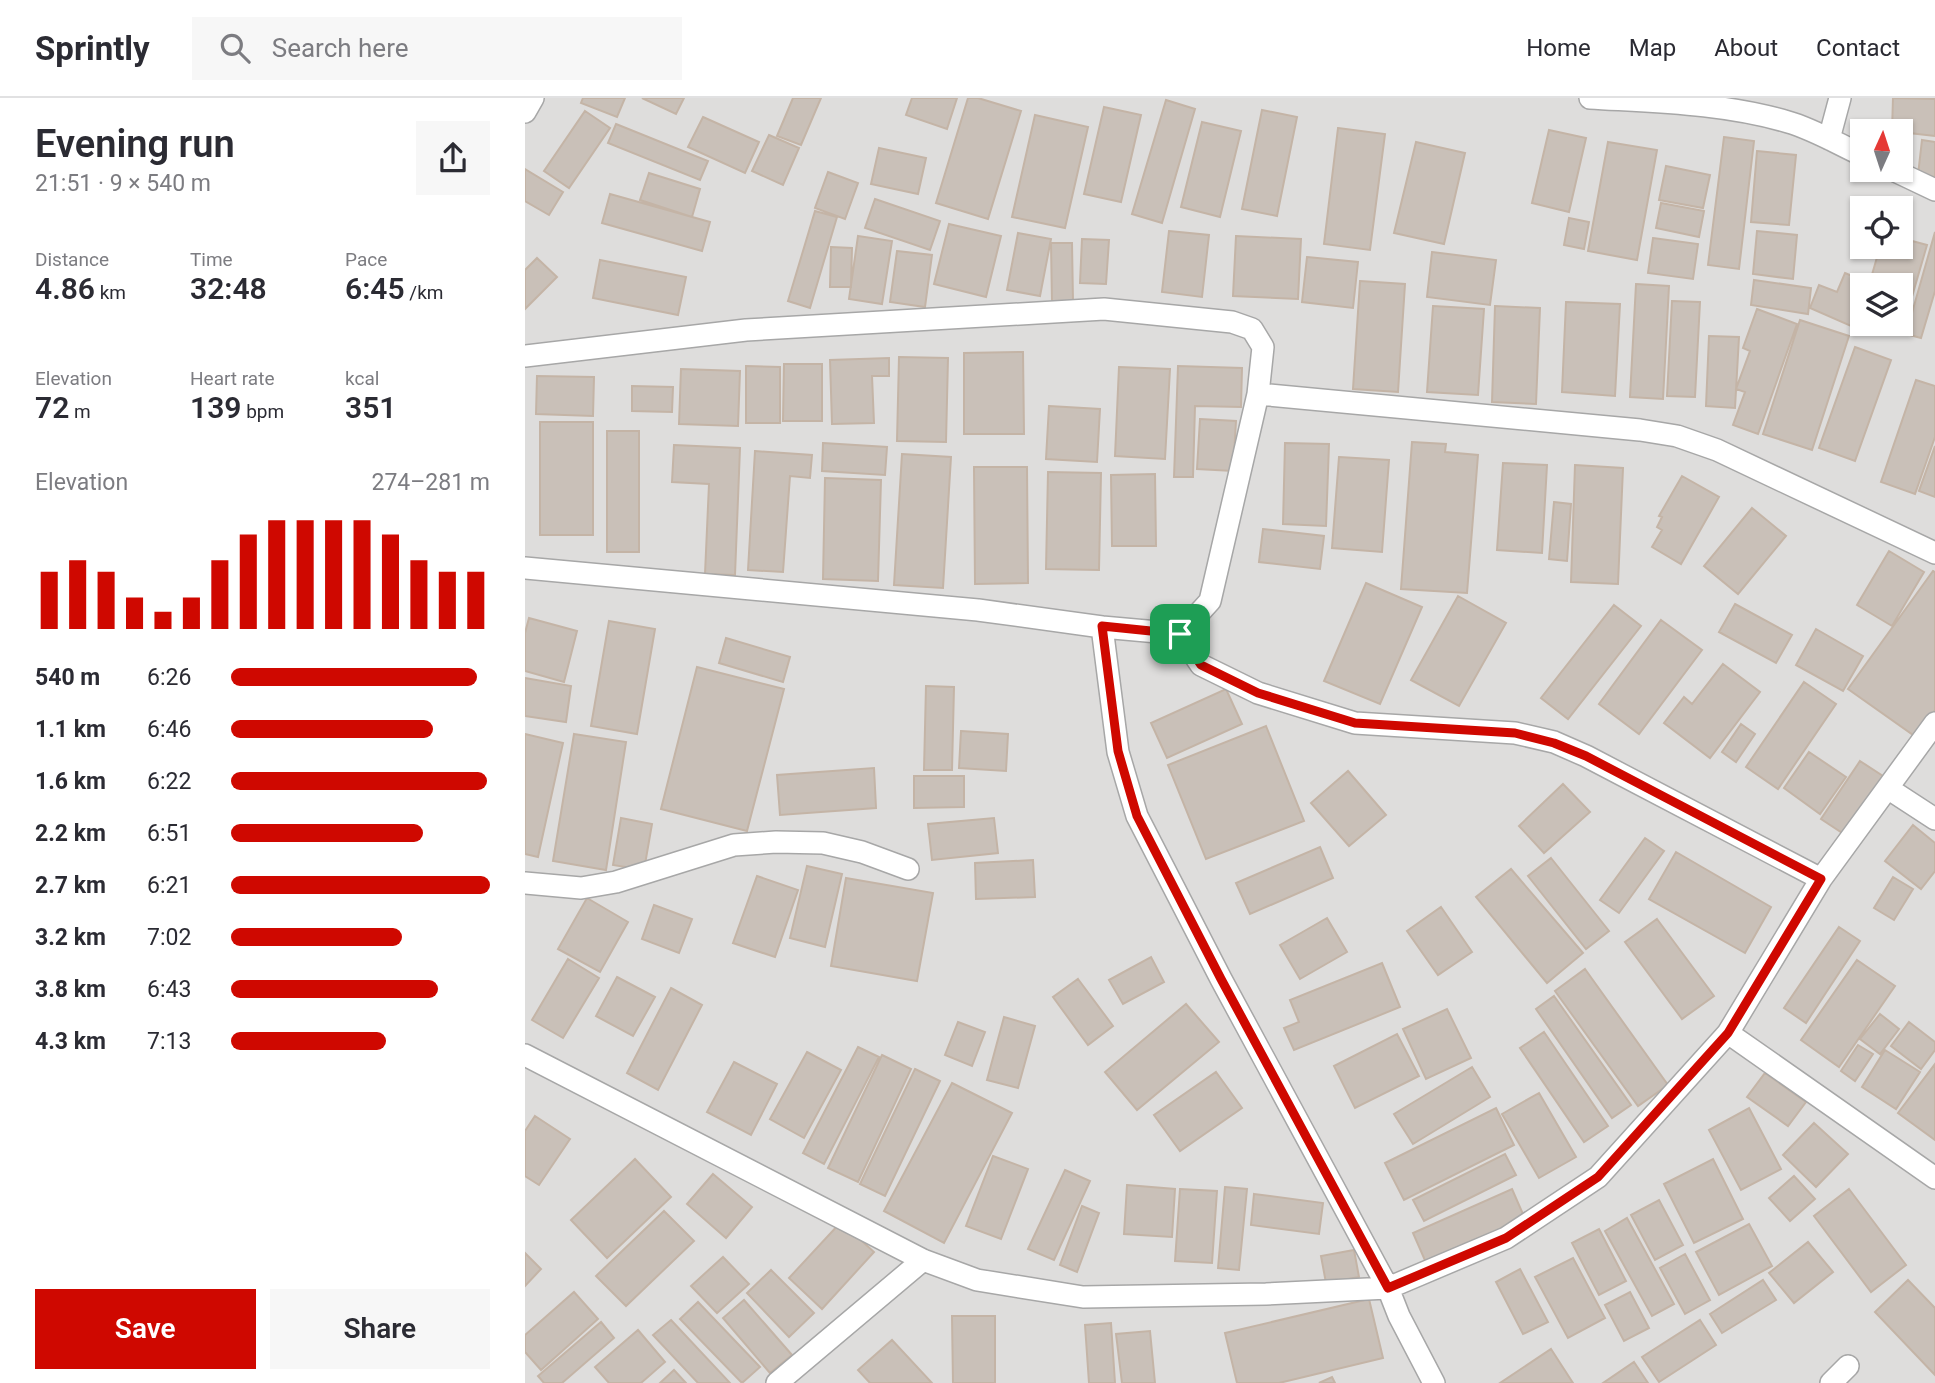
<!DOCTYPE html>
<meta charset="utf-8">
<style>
:root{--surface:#fff;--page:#f7f7f7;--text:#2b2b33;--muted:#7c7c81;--line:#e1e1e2;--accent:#cf0800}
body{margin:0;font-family:Roboto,sans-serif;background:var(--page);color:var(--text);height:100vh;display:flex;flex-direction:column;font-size:26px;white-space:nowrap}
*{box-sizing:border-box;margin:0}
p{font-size:23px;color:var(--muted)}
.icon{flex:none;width:38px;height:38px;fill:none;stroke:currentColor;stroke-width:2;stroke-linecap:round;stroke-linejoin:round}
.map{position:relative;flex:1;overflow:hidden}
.panel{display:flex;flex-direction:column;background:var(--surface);width:525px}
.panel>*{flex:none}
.needle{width:46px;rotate:3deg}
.buttons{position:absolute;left:1325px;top:21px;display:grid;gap:14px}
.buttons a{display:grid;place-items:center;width:63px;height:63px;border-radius:0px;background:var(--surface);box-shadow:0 2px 5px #0004;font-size:35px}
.pin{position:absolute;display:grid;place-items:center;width:60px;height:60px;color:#fff;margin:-30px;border-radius:14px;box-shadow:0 4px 10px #0006}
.round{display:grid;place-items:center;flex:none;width:74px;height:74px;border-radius:0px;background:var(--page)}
.headline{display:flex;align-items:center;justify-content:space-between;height:119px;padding:0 35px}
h1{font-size:38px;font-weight:600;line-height:52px}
.figures{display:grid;grid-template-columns:repeat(3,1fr);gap:10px;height:119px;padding:7px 35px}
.figures div{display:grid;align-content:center}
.figures b{font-size:30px;font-weight:600}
.figures small{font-size:19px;font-weight:400}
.figures p{font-size:19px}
.chart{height:196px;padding:14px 35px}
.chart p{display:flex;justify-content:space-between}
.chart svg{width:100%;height:126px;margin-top:7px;stroke:var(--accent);stroke-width:6}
.action{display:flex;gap:14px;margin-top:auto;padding:14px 35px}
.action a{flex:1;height:80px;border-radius:0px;background:var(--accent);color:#fff;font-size:28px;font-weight:600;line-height:80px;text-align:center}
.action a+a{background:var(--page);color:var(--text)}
ul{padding:0 35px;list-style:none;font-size:23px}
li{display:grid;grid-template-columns:112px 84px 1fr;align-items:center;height:52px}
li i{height:18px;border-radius:9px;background:var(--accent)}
header{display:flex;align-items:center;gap:42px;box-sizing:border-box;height:98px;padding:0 35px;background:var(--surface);border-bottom:2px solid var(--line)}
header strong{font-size:33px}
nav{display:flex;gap:38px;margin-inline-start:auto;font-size:24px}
.search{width:490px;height:63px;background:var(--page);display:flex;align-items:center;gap:18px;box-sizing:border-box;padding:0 24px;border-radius:0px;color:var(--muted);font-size:26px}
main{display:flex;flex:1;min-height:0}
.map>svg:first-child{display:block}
.residential{fill:#dedddc;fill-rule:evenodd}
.building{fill:#c9c0b8;stroke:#c4b4a6;stroke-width:2}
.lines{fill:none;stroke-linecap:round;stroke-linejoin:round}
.street-casing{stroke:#a7a7a7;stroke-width:24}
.street{stroke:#fff;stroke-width:21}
.route-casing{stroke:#fff;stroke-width:14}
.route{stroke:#cf0800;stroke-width:9}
</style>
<header>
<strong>Sprintly</strong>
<div class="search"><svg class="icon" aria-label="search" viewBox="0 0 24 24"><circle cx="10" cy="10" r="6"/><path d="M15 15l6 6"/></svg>Search here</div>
<nav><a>Home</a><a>Map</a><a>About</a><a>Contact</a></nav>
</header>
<main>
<section class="panel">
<div class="headline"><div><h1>Evening run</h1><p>21:51 · 9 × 540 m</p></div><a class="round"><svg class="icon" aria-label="share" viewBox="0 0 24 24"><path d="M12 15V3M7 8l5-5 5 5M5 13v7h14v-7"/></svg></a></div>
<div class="figures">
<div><p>Distance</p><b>4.86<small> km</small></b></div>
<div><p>Time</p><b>32:48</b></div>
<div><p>Pace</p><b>6:45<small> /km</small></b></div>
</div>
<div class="figures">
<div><p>Elevation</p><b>72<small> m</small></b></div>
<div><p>Heart rate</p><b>139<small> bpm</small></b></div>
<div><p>kcal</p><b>351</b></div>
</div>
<div class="chart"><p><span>Elevation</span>274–281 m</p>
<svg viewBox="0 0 160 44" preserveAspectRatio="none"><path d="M5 44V24M15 44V20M25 44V24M35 44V33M45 44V38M55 44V33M65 44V20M75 44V11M85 44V6M95 44V6M105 44V6M115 44V6M125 44V11M135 44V20M145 44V24M155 44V24"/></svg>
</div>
<ul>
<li><b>540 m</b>6:26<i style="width:95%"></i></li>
<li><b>1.1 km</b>6:46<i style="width:78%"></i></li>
<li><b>1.6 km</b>6:22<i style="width:99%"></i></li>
<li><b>2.2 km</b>6:51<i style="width:74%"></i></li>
<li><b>2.7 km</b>6:21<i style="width:100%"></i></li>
<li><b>3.2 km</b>7:02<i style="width:66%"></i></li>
<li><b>3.8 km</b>6:43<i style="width:80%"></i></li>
<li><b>4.3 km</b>7:13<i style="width:60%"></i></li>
</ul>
<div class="action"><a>Save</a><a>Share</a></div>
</section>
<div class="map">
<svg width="1410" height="1285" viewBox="0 0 1410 1285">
<rect width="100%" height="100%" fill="#f1ede5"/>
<!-- residential -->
<path class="residential" d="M0,0H1410V1285H0ZM1337,33H1376V72H1337ZM1337,110H1376V149H1337ZM1337,187H1376V226H1337Z"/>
<!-- building -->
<path class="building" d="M58,0H100L92,19L56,5Z
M117,0H159L151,16Z
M268,0H296L276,47L252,38Z
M387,0H432L422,31L381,17Z
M443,0H453L496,13L463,121L411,105Z
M1368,0L1410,1V38L1367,33Z
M641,2L670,11L637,125L607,116Z
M579,9L616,17L596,104L559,96Z
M737,12L772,19L752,118L717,111Z
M60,13L85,30L44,90L19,73Z
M510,17L563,29L540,130L487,119Z
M178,19L234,44L220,75L163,49Z
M677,24L716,33L695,119L656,109Z
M91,26L183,63L175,82L83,45Z
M813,30L860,36L845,152L799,146Z
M1024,32L1061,40L1044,114L1007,105Z
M244,37L274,50L258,87L227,73Z
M1199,39L1229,43L1214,171L1183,167Z
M1397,42L1410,44V79L1393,77Z
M891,44L940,55L919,146L869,135Z
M1083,44L1132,52L1112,162L1063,153Z
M354,50L401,60L393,96L346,86Z
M1232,53L1271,57L1264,127L1226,124Z
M1141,68L1185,77L1178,110L1134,102Z
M0,71L38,94L24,117L0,103Z
M303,74L333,85L320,121L290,110Z
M124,75L175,91L167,119L115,102Z
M85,96L185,124L177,153L77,125Z
M350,101L415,123L405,152L340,130Z
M1136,105L1179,113L1174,139L1131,130Z
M290,113L312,119L285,210L263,203Z
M1044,120L1064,124L1059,151L1039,147Z
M424,126L476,138L461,199L409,186Z
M644,133L684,137L677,199L637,194Z
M1232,133L1272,137L1268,181L1228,176Z
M1410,134V193L1396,240L1381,236Z
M493,135L526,141L515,198L482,192Z
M333,138L367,143L357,206L324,201Z
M711,138L776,141L773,201L708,198Z
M1128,140L1173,146L1168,181L1123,175Z
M1376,140L1402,147L1377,233L1351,226H1376V187H1344L1355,149H1376Z
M557,141L584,142L581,186L555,185Z
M526,145H547L548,204L527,205Z
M306,149L327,150L326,189H305Z
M372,153L407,157L400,209L365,204Z
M907,154L971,162L965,207L902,199Z
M782,159L833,164L828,210L777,204Z
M12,160L32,179L0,211V172Z
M75,162L161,179L153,217L68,200Z
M1320,175L1344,185L1337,187V202L1326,228L1285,210L1294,187L1312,194Z
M1229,182L1286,190L1283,216L1226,207Z
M835,183L880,186L873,294L828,291Z
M1111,186L1144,188L1138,301L1105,299Z
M1147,203L1175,204L1170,299L1142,298Z
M1041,204L1095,206L1090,298L1037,294Z
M908,208L959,211L953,297L902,294Z
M970,208L1015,210L1011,306L967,304Z
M1232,211L1272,226L1233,336L1208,327L1220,294L1211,291L1225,253L1218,250Z
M1275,222L1324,238L1287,352L1238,336Z
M1184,238L1214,239L1210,310L1181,308Z
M1330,249L1366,262L1330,363L1294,350Z
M498,254L499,336H439V255Z
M374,259L423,260L421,344L372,343Z
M364,260V278H347L349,325L307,326L305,262Z
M259,266H297V323H258Z
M221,268L255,269V325H221Z
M653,268L717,270L716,309L670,308L668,379H649Z
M594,269L645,271L640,361L590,358Z
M156,271L215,273L213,328L154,326Z
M12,278L69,279L68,318L11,316Z
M1391,282L1410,288V339L1390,396L1356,384Z
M107,288L148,289L147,314L107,313Z
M524,308L575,311L572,364L521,361Z
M675,321L711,323L708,373L672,371Z
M15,324H68V437H15Z
M82,333H114V454H82Z
M887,344L921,346L920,354L953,357L942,495L876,491Z
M298,345L362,349L360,377L297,373Z
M760,345L804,346L801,428L758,426Z
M149,347L215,350L210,477L180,476L184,386L147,384Z
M1410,348V399L1394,393Z
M230,353L287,357L285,380L265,378L258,474L223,472Z
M377,356L426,359L418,490L369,487Z
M814,359L864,362L857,454L807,450Z
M978,365L1022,367L1017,455L972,452Z
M1050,367L1098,370L1093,486L1046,484Z
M449,369H502L503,485L450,486Z
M523,374L576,375L574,472L521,471Z
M630,376L631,448H587L586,377Z
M1157,378L1194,399L1156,466L1127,449L1137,432L1132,429L1137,419L1134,418Z
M300,380L356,382L353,483L298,481Z
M1029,404L1046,406L1042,463L1024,461Z
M1227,410L1261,438L1213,496L1179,468Z
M738,431L799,438L795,471L734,464Z
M1364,453L1399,474L1367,528L1332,507Z
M1408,473L1410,474V612L1391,639L1323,591Z
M841,485L897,509L855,606L799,583Z
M933,498L981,525L934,608L886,582Z
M1210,506L1267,537L1251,565L1194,534Z
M1089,507L1116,528L1043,621L1016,600Z
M4,520L52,533L39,584L0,573V535Z
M1136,522L1177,552L1114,636L1074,606Z
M84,523L130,531L112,636L66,628Z
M1291,531L1338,558L1318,593L1271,567Z
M201,540L265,559L258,584L194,565Z
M1198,566L1235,594L1185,660L1139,625L1159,599L1167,606Z
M172,569L259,591L222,733L136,711Z
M0,580L46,588L41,624L0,618Z
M1279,584L1311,606L1253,691L1221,669Z
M401,588L429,589L427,672H399Z
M701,591L717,626L642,660L626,625Z
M1216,626L1230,636L1211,664L1197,654Z
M741,628L779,723L681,761L643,667Z
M436,633L483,636L481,673L434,670Z
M0,636L38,645L13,759L0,756Z
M49,636L101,644L81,772L28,763Z
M1284,654L1321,679L1295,716L1259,690Z
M1335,663L1361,680L1322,738L1296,721Z
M349,670L351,710L255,717L252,677Z
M823,673L861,717L824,748L786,705Z
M389,678H439V709L389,710Z
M1038,686L1065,714L1019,755L994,728Z
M96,720L127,726L119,772L88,767Z
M469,720L473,755L407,762L403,726Z
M1388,727L1410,745V773L1396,791L1360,763Z
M1120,740L1139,753L1094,815L1075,802Z
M795,749L808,780L725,816L711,785Z
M1151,754L1246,809L1220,855L1124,801Z
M1026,760L1084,833L1061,851L1003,778Z
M508,762L510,799L451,801L450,765Z
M282,768L317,776L300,849L265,840Z
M986,771L1058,855L1022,885L951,799Z
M232,778L273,792L250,859L208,845Z
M1368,779L1388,791L1369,822L1349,810Z
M321,780L408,795L392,883L306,868Z
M62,800L103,824L75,874L33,851Z
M129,807L167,821L154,855L117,841Z
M916,809L947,854L913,877L882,833Z
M802,820L822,854L775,881L755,847Z
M1132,821L1189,898L1157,921L1100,844Z
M1314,829L1335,843L1281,925L1259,910Z
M626,859L639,884L598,906L584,882Z
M43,861L74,880L38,940L7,922Z
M1332,862L1370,888L1314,969L1276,942Z
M857,865L875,909L769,952L759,930L774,924L765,902Z
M1060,871L1143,987L1113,1008L1030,893Z
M92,879L130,899L108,938L71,918Z
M553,881L588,928L563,947L528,899Z
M146,890L177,907L133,992L102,975Z
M1029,898L1106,1007L1087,1020L1011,911Z
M661,906L694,944L612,1012L580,974Z
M922,911L946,960L901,981L878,931Z
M1355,916L1374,931L1355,956L1335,941Z
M479,919L510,928L493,990L462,982Z
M433,924L460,934L447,968L420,957Z
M1384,924L1410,944V952L1396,971L1366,948Z
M1019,934L1083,1028L1059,1044L995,950Z
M872,936L894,978L830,1010L809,968Z
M1333,947L1348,956L1330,983L1316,973Z
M333,949L354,959L299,1066L278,1055Z
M1360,952L1395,974L1371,1011L1337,989Z
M282,954L316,972L279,1040L245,1021Z
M357,957L386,971L333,1084L303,1070Z
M209,964L252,986L226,1037L182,1014Z
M1410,966V1042L1373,1015Z
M947,969L965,999L888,1046L869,1016Z
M390,971L415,983L360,1098L335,1086Z
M691,974L717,1010L655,1053L629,1017Z
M1240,975L1281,1004L1263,1028L1222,999Z
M427,985L487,1015L419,1145L359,1113Z
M1014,995L1051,1059L1014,1080L977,1016Z
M971,1010L989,1047L879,1102L860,1065Z
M1224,1010L1256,1071L1216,1092L1184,1032Z
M10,1018L45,1041L14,1087L0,1078V1033Z
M1289,1025L1323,1056L1291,1089L1258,1057Z
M980,1056L991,1077L899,1123L888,1102Z
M468,1058L503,1071L476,1141L441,1128Z
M110,1061L146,1099L82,1160L46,1122Z
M1188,1061L1218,1121L1169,1145L1139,1086Z
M540,1072L565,1083L529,1162L503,1151Z
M188,1076L227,1109L201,1140L162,1106Z
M1269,1078L1290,1101L1265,1123L1244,1100Z
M602,1087L650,1091L647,1139L599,1136Z
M700,1089L722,1091L714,1172L693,1170Z
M655,1091L692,1093L687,1165L650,1163Z
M987,1091L1001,1123L902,1167L888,1135Z
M1324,1091L1381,1167L1346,1194L1289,1118Z
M729,1096L798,1105L794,1136L726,1127Z
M1134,1102L1158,1147L1130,1162L1106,1117Z
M557,1108L574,1115L552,1174L535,1167Z
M139,1113L169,1143L101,1208L71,1178Z
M1102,1120L1149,1206L1127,1218L1080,1133Z
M316,1124L349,1154L297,1211L264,1180Z
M1224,1126L1247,1168L1194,1197L1171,1154Z
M1074,1131L1101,1183L1074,1197L1047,1145Z
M1283,1144L1308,1174L1269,1205L1244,1175Z
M829,1152L834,1179L801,1185L796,1158Z
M0,1155L16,1171L0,1188Z
M1160,1156L1185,1202L1160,1216L1135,1170Z
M198,1159L224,1186L192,1215L166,1188Z
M1048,1160L1080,1220L1043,1240L1010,1179Z
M995,1171L1023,1224L998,1236L971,1184Z
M246,1172L289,1215L264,1239L222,1195Z
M1238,1182L1251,1202L1197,1235L1185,1216Z
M1383,1182L1410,1210V1277L1350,1214Z
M49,1194L73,1221L16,1272L0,1254V1237Z
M1105,1194L1124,1230L1099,1243L1080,1207Z
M844,1201L858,1260L754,1285H712L700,1235Z
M219,1202L267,1257L245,1275L198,1220Z
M173,1204L235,1269L217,1285L155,1221Z
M427,1218H470V1285H428Z
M146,1222L205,1285H173L128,1237Z
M1175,1222L1191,1247L1134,1284L1117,1259Z
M76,1224L89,1240L37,1285H19L13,1278Z
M586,1225L590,1285H564L560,1227Z
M113,1232L140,1264L116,1285H84L70,1269Z
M625,1233L630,1285H597L591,1236Z
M367,1242L407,1285H345L333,1272Z
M1026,1251L1048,1285H975Z
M1109,1264L1123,1285H1078Z
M149,1272L161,1285H135Z
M807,1279L810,1285H794Z"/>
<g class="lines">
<defs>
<path id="street" d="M1065,0C1131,4 1199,5 1263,24C1288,31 1313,46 1337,57
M0,14L8,0
M1304,41L1315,0
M1368,72L1410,92
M0,258L221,232L579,211L707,224L727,231L738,249L733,296L1115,332L1152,338L1192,352L1410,455
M0,470L453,512L577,529L593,654L612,718L696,881L863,1190L874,1218L909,1285
M577,529L655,536L676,567L733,595L830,625L990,635L1029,644L1061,658L1296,781
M655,536L685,503L733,296
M1364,691L1410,721
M0,785L56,790L91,784L209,747L251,744L298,745L337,754L383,771
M1203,935L1410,1080
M0,957L398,1162L452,1182L558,1199L741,1196L863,1190L981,1140L1073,1079L1203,935L1296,781L1410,625
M252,1285L398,1162
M1306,1285L1323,1268"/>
</defs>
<!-- street casing -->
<use href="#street" class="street-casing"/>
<!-- street -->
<use href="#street" class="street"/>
</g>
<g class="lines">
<defs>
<path id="route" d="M577,528L655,536L676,567L733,595L830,625L990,635L1029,645L1061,658L1296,781L1203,935L1073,1079L981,1140L863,1190L696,881L612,718L593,653Z"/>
</defs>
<!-- route casing -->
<use href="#route" class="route-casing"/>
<!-- route -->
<use href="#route" class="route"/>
</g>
</svg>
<div class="buttons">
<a><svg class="needle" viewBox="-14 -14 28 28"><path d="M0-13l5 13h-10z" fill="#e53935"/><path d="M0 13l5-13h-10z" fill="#7c7c81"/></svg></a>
<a><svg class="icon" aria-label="locate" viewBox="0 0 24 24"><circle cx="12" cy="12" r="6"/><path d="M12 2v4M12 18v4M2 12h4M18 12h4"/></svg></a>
<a><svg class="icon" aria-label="layers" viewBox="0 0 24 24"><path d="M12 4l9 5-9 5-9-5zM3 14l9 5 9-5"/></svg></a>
</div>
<div class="pin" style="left:655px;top:536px;background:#1e9e55"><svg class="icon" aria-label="arrive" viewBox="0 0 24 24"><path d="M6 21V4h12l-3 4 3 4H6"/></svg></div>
</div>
</main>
